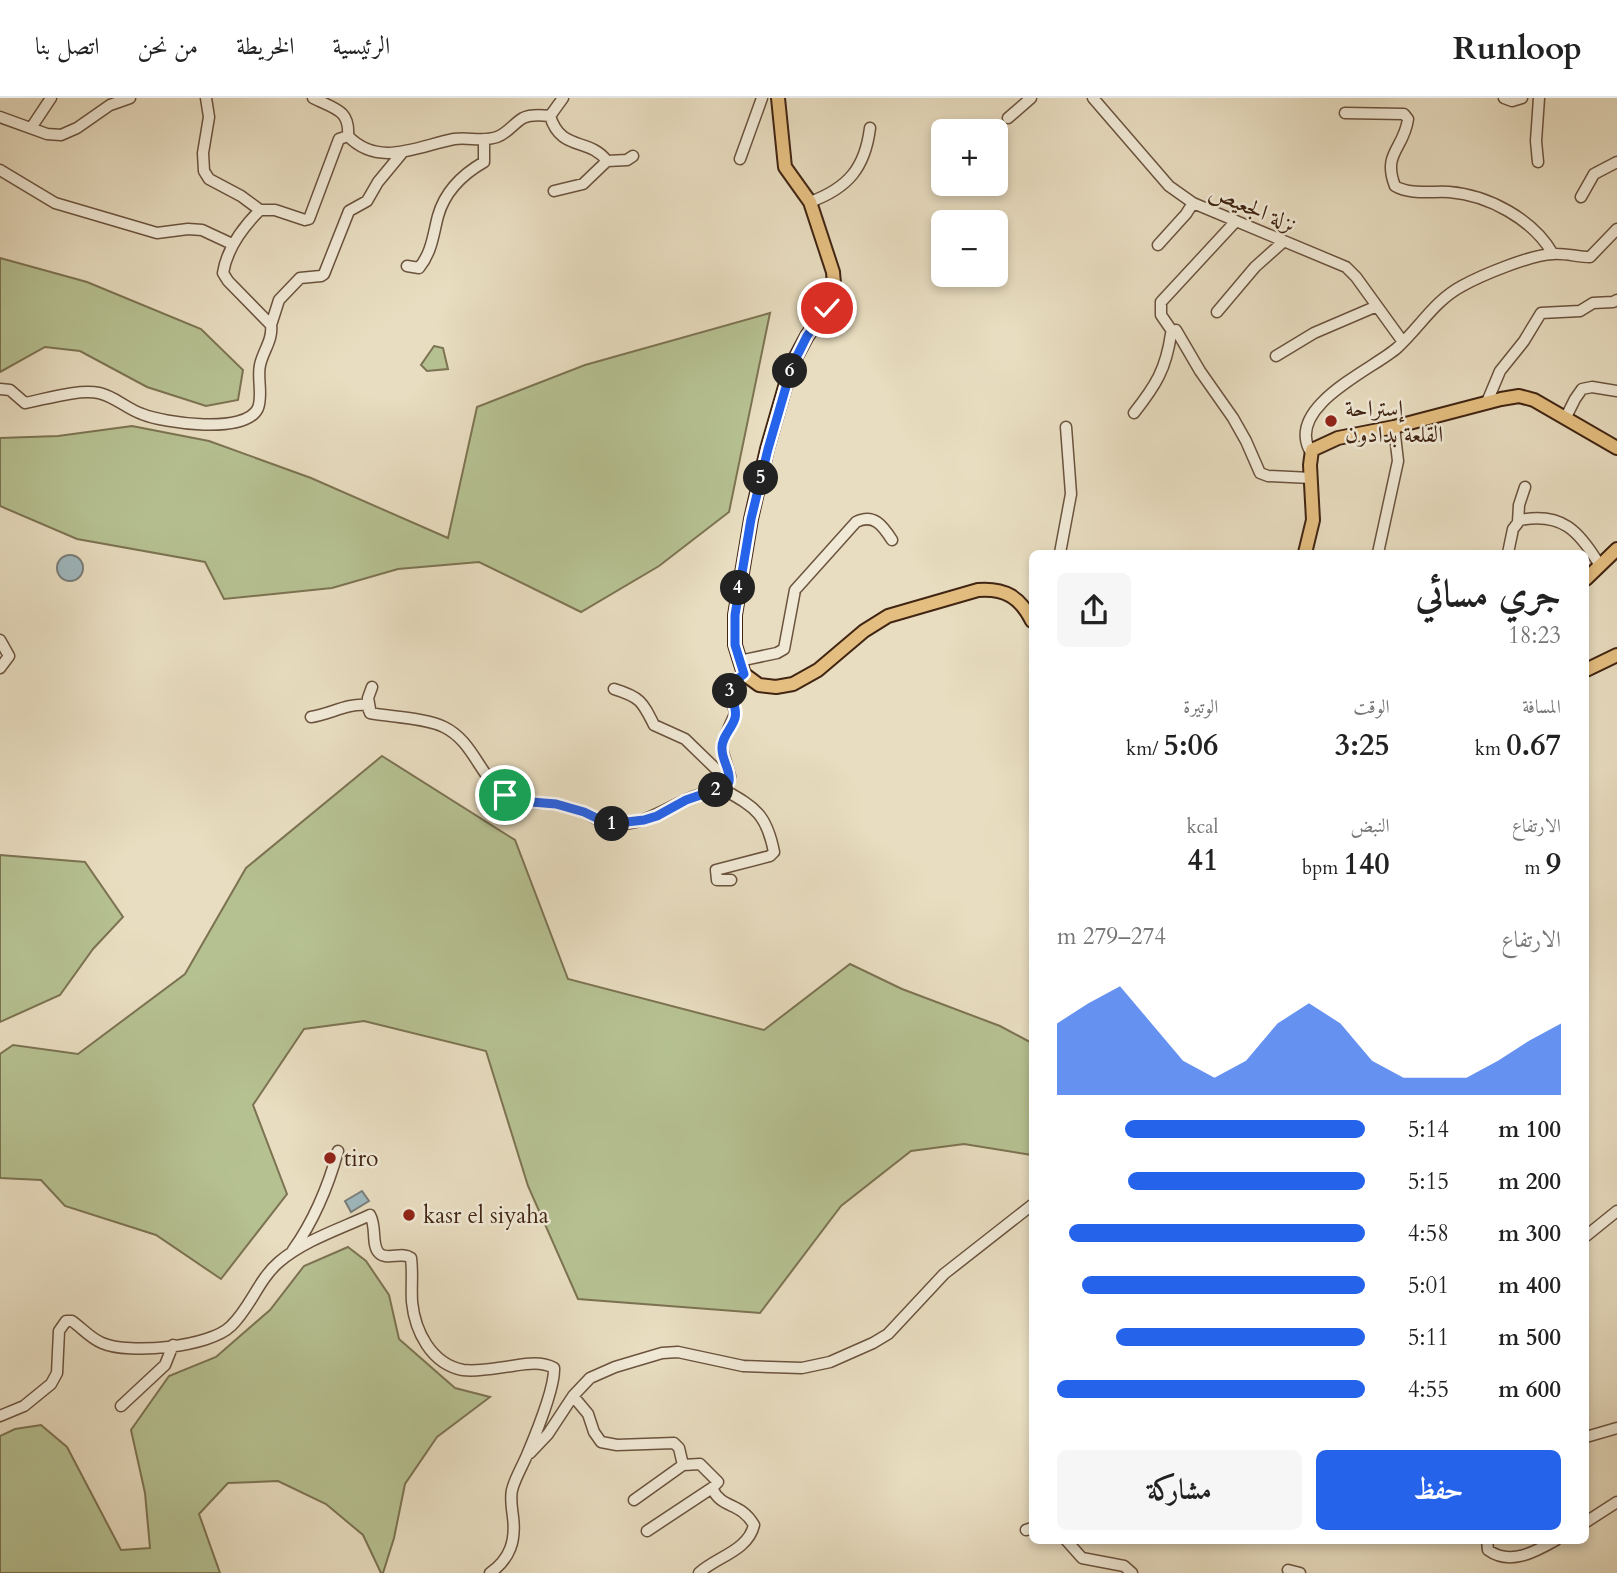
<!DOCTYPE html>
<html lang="ar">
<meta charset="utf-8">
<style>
:root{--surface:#fff;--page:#f6f6f6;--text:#222;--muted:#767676;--line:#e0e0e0;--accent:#2563eb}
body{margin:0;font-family:Cardo,Amiri,serif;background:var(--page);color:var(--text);direction:rtl;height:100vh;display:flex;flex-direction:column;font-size:26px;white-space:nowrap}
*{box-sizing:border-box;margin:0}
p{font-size:23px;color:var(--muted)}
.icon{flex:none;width:38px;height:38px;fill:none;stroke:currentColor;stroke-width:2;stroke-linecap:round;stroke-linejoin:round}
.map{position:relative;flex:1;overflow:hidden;direction:ltr}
.sheet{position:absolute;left:1029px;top:452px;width:560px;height:994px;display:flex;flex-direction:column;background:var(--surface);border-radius:10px;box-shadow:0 4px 10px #0003;direction:rtl}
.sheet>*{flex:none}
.fabs{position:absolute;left:931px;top:21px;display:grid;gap:14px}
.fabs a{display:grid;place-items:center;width:77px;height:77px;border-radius:10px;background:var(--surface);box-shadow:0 4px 10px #0003;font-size:35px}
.pin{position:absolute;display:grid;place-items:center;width:60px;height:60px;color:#fff;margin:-30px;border:4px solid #fff;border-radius:50%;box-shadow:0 2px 7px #0007}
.km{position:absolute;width:35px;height:35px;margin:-18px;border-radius:50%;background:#222;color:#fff;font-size:19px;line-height:35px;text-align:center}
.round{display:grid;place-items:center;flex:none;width:74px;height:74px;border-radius:10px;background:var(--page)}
.summary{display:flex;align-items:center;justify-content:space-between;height:119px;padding:0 28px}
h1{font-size:38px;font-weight:800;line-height:52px}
.figures{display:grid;grid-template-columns:repeat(3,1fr);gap:10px;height:119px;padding:7px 28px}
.figures div{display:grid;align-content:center}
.figures b{font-size:30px;font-weight:800}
.figures small{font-size:19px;font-weight:400}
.figures p{font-size:19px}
.chart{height:196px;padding:14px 28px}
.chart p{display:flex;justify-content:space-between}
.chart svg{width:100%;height:126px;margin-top:7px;fill:var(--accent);opacity:.7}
.action{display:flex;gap:14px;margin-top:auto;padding:14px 28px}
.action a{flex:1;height:80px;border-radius:10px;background:var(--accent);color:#fff;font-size:28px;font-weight:800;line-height:80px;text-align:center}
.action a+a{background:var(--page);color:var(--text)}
ul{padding:0 28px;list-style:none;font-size:23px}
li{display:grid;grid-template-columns:112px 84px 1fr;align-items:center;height:52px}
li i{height:18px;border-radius:9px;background:var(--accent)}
header{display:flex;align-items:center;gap:42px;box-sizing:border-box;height:98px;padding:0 35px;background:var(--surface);border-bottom:2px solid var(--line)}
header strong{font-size:33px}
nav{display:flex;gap:38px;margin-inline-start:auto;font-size:24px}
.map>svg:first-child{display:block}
.green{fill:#b6c192;stroke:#7c7352;stroke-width:2}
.water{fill:#9eb8be;stroke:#797d7a;stroke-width:2}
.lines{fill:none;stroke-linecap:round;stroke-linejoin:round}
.minor-casing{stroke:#6b533e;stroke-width:13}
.major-casing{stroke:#412513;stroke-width:16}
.minor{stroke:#f0e9d6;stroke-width:10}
.major{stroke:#e4be80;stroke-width:12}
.route-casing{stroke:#fff;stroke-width:14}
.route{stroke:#2563eb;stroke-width:9}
.poi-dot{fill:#8f2418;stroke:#f0e9d6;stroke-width:2.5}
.labels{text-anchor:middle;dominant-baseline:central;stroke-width:5;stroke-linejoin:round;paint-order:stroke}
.street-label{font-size:23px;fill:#412513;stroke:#f0e9d6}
.poi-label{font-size:23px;fill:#412513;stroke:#f0e9d6;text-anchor:start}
</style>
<header>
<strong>Runloop</strong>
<nav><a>الرئيسية</a><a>الخريطة</a><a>من نحن</a><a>اتصل بنا</a></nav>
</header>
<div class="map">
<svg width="1617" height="1475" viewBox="0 0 1617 1475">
<rect width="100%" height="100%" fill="#e8ddc0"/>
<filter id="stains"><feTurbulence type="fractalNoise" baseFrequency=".00286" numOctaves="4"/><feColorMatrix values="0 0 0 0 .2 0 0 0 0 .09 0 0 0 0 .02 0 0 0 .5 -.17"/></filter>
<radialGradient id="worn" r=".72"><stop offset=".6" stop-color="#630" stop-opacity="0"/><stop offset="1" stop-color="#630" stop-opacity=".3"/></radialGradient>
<!-- green -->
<path class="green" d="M0,160L87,184L201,231L243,272L238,302L206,308L147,289L80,253L45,249L0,274Z
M770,215L729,414L659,468L581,514L479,464L398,471L332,490L224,501L205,464L77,441L0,408V340L58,338L132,328L209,343L311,380L448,440L477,309L585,267Z
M434,248L443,250L448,271L427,273L421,267Z
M382,658L515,742L568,881L764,932L850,866L902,891L1000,928L1032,945V1057L964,1046L911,1053L841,1108L760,1215L578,1201L528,1088L486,953L364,923L304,931L253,1007L287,1096L221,1181L156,1137L65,1108L41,1082L0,1080V956L13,947L78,956L185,876L246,770Z
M0,757L85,764L123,819L93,851L60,897L0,924Z
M348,1149L366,1163L389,1197L399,1241L455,1290L490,1299L437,1339L405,1386L394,1440L383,1475H381L363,1437L326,1406L278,1383L228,1385L199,1416L220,1475H0V1338L15,1331L41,1327L67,1349L121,1452L150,1450L145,1395L131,1332L169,1278L216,1259L270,1212L304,1168Z"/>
<!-- water -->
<path class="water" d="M57 470a13 13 0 1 1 26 0a13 13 0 1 1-26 0Z
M362,1093L369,1103L351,1114L345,1103Z"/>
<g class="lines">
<defs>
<path id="minor" d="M206,0L209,19L203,55L204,73L209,81L241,98L260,112
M313,0C335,11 350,12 348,38C379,70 418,48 454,41C469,39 483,44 497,39C508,35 514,25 523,20C531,16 542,17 550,18L563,0
M1093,0L1169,88L1193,105L1346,169L1356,179L1403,244
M1504,0L1512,3L1522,0
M1345,15L1404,16L1408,21C1404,51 1382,55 1395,88C1410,97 1432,93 1449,94C1488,97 1533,121 1553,156
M550,18C561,54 589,39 607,63L627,62L633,58
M0,19L47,36L61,37L77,30L110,7L130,0
M1008,20L1031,0
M31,30L51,0
M740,61L762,0
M1538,64L1536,43L1539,0
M0,72L55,105L157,135L188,131L202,132L232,146
M554,93L583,86L607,63
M1581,99L1594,76L1617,64
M810,104C848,90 865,70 870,30
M1158,147L1186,116L1193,105
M407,168L419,170C432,154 433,137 438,118C445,93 463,76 484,64V42
M1217,214L1255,169L1283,144
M271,227L279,202L300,180L321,178L324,176L349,113L367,103L378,84L402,55
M1172,233L1161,217V204L1236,123
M1276,258L1314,235L1377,208
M0,291L10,292L25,305C46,301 78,291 99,295C114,298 127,311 142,316C164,325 246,337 258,310C263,297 257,280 260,267C263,253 273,242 271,227L228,183L223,175C227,150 242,130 260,112H275L305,122L309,121L339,41L348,38
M1487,304L1500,273L1524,243L1541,215L1580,213L1593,205L1613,204L1617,202
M1134,315C1156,287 1166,271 1171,236L1176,232L1200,273L1233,320L1246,343L1260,375L1268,378L1311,380
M1566,319L1575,301L1582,291L1592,289L1617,293
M1312,352L1309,351C1288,307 1373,271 1397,250C1420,229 1434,203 1462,188C1482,177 1530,157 1553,156C1565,155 1578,159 1590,159L1617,131
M1518,424L1519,407L1525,389
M1060,455L1071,396L1066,329
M1378,455L1398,363L1394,329
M1508,455L1513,431L1520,422C1562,414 1579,433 1599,466
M0,542L9,558L0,570
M739,563L777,555L784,551L795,492L856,424C874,415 883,428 892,442
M614,591C640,599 642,603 654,627L685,641L717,672L721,690C754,709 766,714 774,754L770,758L716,772L717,782H731
M370,611L368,600L372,589
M311,619C331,616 347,605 367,607L370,615C391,619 426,620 444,629C473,643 479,677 504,696C519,707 538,704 555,706C564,708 578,711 586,715C594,719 601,725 610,726C642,729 663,711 690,700C704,695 718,693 729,684L730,678L722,651L723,643L735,616L730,587L744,576
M1586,1138L1617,1113
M293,1152C315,1121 328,1089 338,1053
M573,1298L588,1316L594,1334L601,1344L617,1347L674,1345L679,1350L683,1367L634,1402
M121,1308L165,1267L173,1247
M0,1318L24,1308L51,1286L57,1275L59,1233L66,1223H72C82,1230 90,1240 102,1245C129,1257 210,1249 231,1228C251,1209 258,1182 279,1164C305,1142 340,1131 370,1117C377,1129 371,1147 379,1155C387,1163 402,1153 411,1160C413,1175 411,1189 412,1204C415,1233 431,1266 463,1272C479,1274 496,1270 512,1268C525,1266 541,1263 554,1270C555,1289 535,1338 527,1357C522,1369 515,1380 512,1392C510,1401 512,1410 513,1419C516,1443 510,1461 490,1475
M1586,1339L1617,1330
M530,1355L548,1336L573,1298L590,1280L615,1269L662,1255L678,1254L743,1268L802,1270L830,1264L873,1245L888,1236L944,1176L1032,1107
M683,1367L700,1366L718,1384L712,1390C722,1412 740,1403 754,1427C748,1453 716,1459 699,1475
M1586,1424L1617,1404
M1026,1432L1032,1430
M647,1433L712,1390
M1066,1442L1082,1460L1124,1468L1132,1475
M1487,1442L1488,1452C1510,1468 1535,1454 1556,1442
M1288,1472L1300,1475"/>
<path id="major" d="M778,0L785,69L810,104L833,174L834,186L827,210L807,238L791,268L767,351L751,421L735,517V547L744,576L759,587L776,589L793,586L818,572L864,533L888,518L978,492C1005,490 1020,499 1032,523
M1305,455L1313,422L1310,367L1312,352L1338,340L1394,329L1501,301L1519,298L1534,302L1617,350
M1586,481L1617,451
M1586,572L1617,557"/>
</defs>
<!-- minor casing -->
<use href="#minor" class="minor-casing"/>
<!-- major casing -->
<use href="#major" class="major-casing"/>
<!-- minor -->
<use href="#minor" class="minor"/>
<!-- major -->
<use href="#major" class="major"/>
</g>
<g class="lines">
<defs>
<path id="route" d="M505,697L519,703L556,706L584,714L609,726L644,722L657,718L686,702L721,690L729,684C731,672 722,663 722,651C721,639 732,631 735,620C738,609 729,598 730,587L744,576L735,547V517L751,421L768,351L792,268L807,238L827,210"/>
</defs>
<!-- route casing -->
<use href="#route" class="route-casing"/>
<!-- route -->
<use href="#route" class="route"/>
</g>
<!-- markers -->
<g class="poi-dot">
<circle cx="1331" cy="323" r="7"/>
<circle cx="330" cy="1060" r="7"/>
<circle cx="409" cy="1117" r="7"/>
</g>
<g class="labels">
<!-- street labels -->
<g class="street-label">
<text transform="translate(1253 110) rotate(23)">نزلة الجعيص</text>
</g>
<!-- poi labels -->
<g class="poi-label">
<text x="1345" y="310">إستراحة<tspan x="1345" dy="26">القلعة بدادون</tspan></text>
<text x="344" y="1060">tiro</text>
<text x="423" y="1117">kasr el siyaha</text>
</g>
</g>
<rect width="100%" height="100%" filter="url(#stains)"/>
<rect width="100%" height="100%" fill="url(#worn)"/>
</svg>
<div class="fabs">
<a>+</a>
<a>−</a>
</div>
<div class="pin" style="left:505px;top:697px;background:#1e9e55"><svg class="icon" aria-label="arrive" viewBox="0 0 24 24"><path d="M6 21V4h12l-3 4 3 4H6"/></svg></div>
<div class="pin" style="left:827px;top:210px;background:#d93025"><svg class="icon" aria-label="check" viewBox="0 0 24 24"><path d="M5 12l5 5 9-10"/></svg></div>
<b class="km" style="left:612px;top:726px">1</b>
<b class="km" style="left:716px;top:692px">2</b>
<b class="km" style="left:730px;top:593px">3</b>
<b class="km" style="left:738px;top:490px">4</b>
<b class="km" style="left:761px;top:380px">5</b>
<b class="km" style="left:790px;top:273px">6</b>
<section class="sheet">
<div class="summary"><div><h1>جري مسائي</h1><p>18:23</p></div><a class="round"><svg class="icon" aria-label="share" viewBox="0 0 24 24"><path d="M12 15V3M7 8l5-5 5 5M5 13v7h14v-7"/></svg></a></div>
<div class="figures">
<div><p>المسافة</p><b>0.67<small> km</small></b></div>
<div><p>الوقت</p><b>3:25</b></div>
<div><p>الوتيرة</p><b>5:06<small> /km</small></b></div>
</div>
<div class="figures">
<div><p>الارتفاع</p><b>9<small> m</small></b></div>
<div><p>النبض</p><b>140<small> bpm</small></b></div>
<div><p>kcal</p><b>41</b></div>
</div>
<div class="chart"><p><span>الارتفاع</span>274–279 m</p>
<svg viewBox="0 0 160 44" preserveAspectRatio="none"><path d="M0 44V19L10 12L20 6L30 19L40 32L50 38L60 32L70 19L80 12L90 19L100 32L110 38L120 38L130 38L140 32L150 25L160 19V44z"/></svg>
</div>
<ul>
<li><b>100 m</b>5:14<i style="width:78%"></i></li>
<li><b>200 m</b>5:15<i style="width:77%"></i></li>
<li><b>300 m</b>4:58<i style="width:96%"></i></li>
<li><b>400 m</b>5:01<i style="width:92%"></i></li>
<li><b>500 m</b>5:11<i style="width:81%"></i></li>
<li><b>600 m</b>4:55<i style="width:100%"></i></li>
</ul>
<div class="action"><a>حفظ</a><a>مشاركة</a></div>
</section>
</div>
